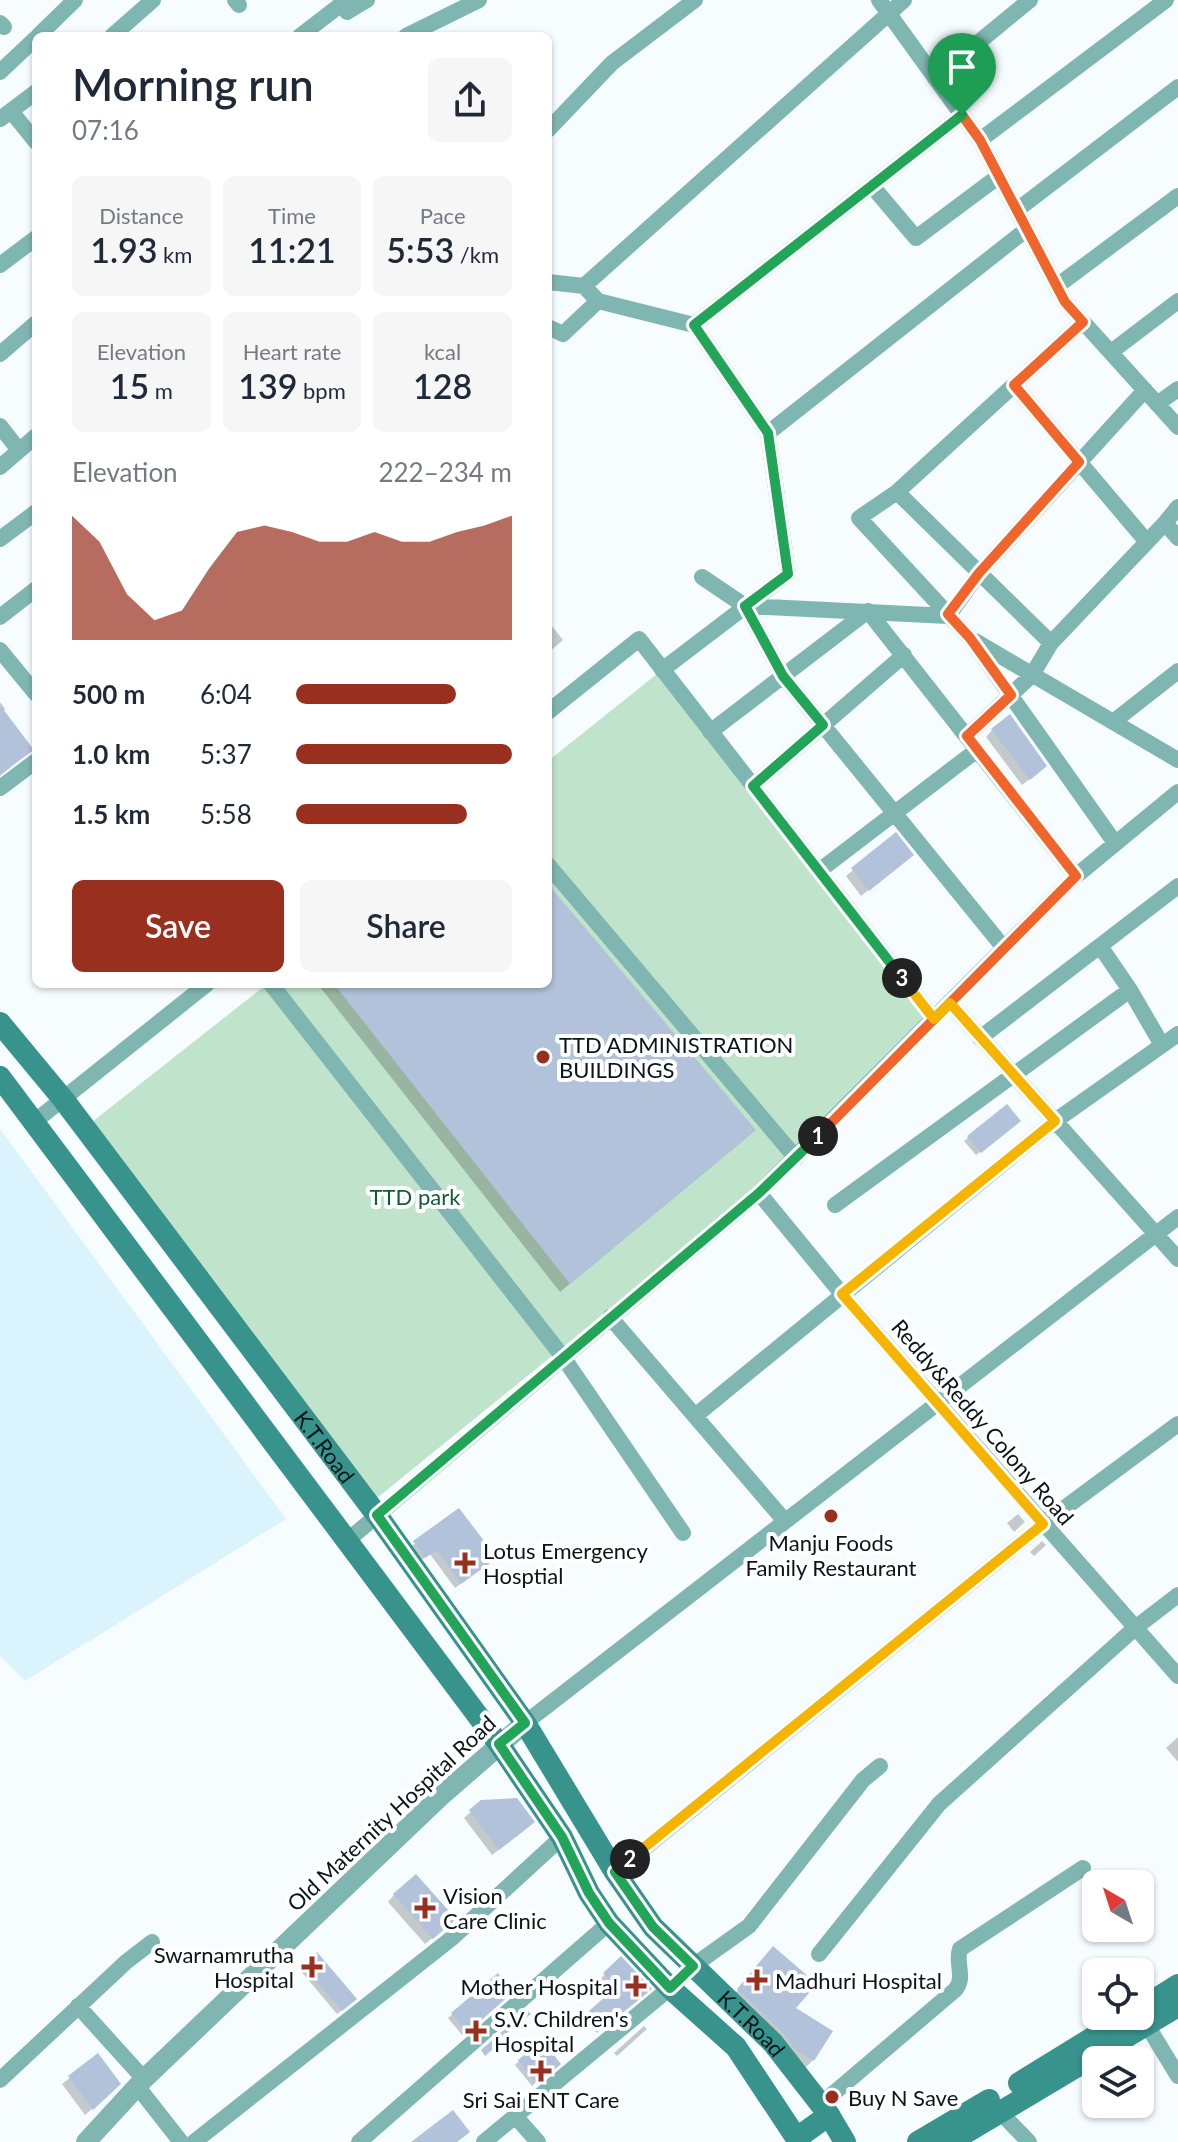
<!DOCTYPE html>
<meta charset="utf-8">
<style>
:root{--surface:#fff;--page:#f6f6f7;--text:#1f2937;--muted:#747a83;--accent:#992f1e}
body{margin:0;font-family:Lato,sans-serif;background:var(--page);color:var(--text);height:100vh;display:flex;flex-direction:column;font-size:30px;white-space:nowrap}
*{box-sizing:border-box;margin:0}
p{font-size:26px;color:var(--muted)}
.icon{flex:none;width:44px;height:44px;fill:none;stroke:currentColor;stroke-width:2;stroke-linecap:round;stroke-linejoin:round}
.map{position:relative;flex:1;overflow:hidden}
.panel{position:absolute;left:32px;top:32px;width:520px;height:956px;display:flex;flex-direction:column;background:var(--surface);border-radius:12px;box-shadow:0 2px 6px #0004}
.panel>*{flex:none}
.needle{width:52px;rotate:321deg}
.tools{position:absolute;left:1082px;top:1870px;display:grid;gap:16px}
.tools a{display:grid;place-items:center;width:72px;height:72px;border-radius:12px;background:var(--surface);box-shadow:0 2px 6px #0004;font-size:40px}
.pin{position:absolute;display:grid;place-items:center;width:68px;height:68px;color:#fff;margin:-82px -34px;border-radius:50% 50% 50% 0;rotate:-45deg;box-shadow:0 0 8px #0007}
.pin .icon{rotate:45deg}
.km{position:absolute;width:40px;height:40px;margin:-20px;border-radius:50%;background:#222;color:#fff;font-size:22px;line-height:40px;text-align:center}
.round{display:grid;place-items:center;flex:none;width:84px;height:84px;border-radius:12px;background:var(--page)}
.headline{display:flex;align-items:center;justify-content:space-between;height:136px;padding:0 40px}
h1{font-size:44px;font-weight:600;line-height:60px}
.metrics{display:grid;grid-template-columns:repeat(3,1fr);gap:12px;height:136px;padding:8px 40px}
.metrics div{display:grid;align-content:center;border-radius:12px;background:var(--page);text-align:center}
.metrics b{font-size:34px;font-weight:600}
.metrics small{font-size:22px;font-weight:400}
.metrics p{font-size:22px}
.chart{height:224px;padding:16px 40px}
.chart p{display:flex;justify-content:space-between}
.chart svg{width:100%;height:144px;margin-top:8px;fill:var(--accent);opacity:.7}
.cta{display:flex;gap:16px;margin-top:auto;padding:16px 40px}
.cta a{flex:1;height:92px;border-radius:12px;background:var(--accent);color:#fff;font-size:32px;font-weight:600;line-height:92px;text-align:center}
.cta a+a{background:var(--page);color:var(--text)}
ul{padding:0 40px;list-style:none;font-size:26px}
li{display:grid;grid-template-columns:128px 96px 1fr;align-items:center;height:60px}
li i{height:20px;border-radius:10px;background:var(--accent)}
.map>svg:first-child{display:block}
.built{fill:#daf3fd}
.green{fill:#c0e3cb}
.shadow{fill:#0003}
.building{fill:#b1c2da}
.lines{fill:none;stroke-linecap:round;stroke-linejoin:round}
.minor{stroke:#80b6b1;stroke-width:16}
.tertiary{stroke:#80b6b1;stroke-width:20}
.secondary{stroke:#39938d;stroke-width:22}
.split-1-casing{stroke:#fff;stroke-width:16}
.split-2-casing{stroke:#fff;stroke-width:16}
.split-3-casing{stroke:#fff;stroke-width:16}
.split-4-casing{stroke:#fff;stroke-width:16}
.split-1{stroke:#f0652b;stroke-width:10}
.split-2{stroke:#22a559;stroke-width:10}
.split-3{stroke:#f5b400;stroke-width:10}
.split-4{stroke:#22a559;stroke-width:10}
.poi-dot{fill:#992f1e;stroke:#fff;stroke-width:3}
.labels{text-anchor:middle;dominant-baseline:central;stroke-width:8;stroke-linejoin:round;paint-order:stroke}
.poi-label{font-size:22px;fill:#081519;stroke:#fff;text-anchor:start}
.park-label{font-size:22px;fill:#105c35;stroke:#fff}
.street-label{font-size:22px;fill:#081519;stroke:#fff}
</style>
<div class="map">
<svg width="1178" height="2142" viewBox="0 0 1178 2142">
<rect width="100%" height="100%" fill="#f6fcff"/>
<!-- built -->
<path class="built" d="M0,1129L286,1519L25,1681L0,1656Z"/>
<!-- green -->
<path class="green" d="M662,670L934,1019L796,1158L377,1498L92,1122L267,984H548V761Z"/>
<!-- shadow -->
<path class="shadow" d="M548,621L563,640L548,653Z
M0,702L5,709L3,712L32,750L0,776Z
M992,730L1038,773L1022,785L986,737Z
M895,835L905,861L861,896L846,876Z
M548,887L745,1139L560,1292L320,987L323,984H548Z
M1014,1125L976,1155L964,1141L969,1137Z
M459,1510L489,1563L455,1588L430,1554L419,1562L409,1548Z
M1018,1514L1025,1522L1014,1532L1007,1523Z
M1042,1541L1046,1545L1034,1556L1030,1552Z
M1178,1737V1762L1166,1748Z
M482,1802L526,1829L492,1855L464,1818Z
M394,1895L447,1926L425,1944L388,1902Z
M317,1955L351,2003L337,2014L300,1970Z
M767,1956L813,2060L806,2067L789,2056L732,1997Z
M621,1959L642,1995L597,2033L584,2019L610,1995L598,1981Z
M498,1975L511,1992L462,2035L448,2018Z
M644,2026L647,2029L617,2056L614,2053Z
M98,2056L112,2091L85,2115L62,2084Z
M519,2061L554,2068L532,2086L515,2065Z"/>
<!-- building -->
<path class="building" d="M0,705L34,750L0,774Z
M1010,714L1047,766L1030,780L991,729Z
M896,832L914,855L869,891L851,868Z
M548,884L756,1130L570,1284L334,984H548Z
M1007,1104L1021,1121L981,1153L967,1136Z
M459,1508L497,1558L461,1584L437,1550L425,1558L413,1541Z
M517,1798L535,1822L499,1850L469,1810L481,1800Z
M416,1874L456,1919L433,1939L393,1894Z
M773,1946L817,1984L796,2008L833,2031L814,2061L796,2050L783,2033L737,1989Z
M317,1952L357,1999L342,2011L302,1965Z
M621,1956L652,1989L604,2028L589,2011L616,1987L603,1973Z
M498,1973L513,1992L467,2033L451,2013Z
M527,2010L531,2014L498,2040L500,2043L485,2056L481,2050Z
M542,2040L561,2064L537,2084L518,2060Z
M98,2053L121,2084L93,2110L68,2076Z
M453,2110L470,2132L457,2142H411Z"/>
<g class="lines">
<!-- minor -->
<path class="minor" d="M235,0L239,5
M341,0L347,12L367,0
M879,0L980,140L1065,302L1178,427
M0,23L4,27
M38,36L75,0
M112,36L153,0
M300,36L343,3
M406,36L479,0
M0,72L36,38
M935,78L1030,0
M11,111L36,142
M0,119L36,92
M548,130L612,63L695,0
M980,140L1166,0
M872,186L916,238L999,176
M1017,210L1178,87
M0,265L36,238
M548,282L584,286L598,301L563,334L548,327
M584,286L904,0
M1057,286L1178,196
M598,301L694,325L768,433L1027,229
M1083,322L897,492L1051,643L1165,523
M694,325L962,115
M1111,352L1178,301
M0,354L36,323
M1014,385L1147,542
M1157,404L1178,389
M0,426L18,449
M0,467L36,436
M897,492L859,518L970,638L1115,843
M1178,507L1165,523L1178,538
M0,539L36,512
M702,577L745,606L783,676L1004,948
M745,606L948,616L979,573L1145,390
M0,617L36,589
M975,641L1178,760
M0,650L36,694
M662,670L788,574L768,433
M548,712L639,639L934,1019
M1113,722L1178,671
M710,732L868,611L1076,876
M967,736L1032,675L1051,643
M753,786L904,655
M0,788L36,761
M548,865L796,1158
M819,871L977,750
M1100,946L1130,990L1162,1045
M271,984L563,1357L683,1533
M950,1003L1178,1259
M980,1038L1178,886
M34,1122L207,984
M759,1193L842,1294L1178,1676
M835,1205L1130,990
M610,1317L784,1520
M695,1416L1055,1121L1178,1034
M348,1540L759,1193L1076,876L1178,792
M525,1723L1178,1217
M615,1872L1043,1524L1178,1424
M819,1954L939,1804L1135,1628L1178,1595
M78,2006L144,2079
M1147,2025L1178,2076
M0,2080L126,1962L152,1942
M137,2086L181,2142
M821,2104L955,1990C966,1978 955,1963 960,1949L1083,1868
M999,2111L1029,2142
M516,2117L538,2142
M194,2142L452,1938L562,1837
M359,2142L609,1923
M484,2142L670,1988L693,1966L749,1926L863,1780L880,1766"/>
<!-- tertiary -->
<path class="tertiary" d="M86,2142L144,2079L441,1796L525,1723"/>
<!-- secondary -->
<g class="secondary">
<path id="s1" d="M0,1023L63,1099L377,1515L525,1723L615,1872L653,1927L773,2043L829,2115L845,2142"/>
<path d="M0,1077L499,1744L562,1837L589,1893L609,1923L670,1988L736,2047L799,2142"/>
<path d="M1140,2009L1178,1985"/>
<path d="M1019,2083L1128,2016"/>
<path d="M797,2138L829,2115"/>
<path d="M918,2142L989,2100"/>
<path d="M950,2142L1178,2006"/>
</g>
</g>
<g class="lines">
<defs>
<path id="split-1" d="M818,1136L1076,876L967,736L1011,695L970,638L948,614L979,573L1079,462L1014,385L1083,322L1065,302L980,140L962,115"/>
<path id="split-2" d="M630,1859L615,1872L653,1927L693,1966L670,1988L609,1923L589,1893L562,1837L499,1744L525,1723L377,1515L759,1193L818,1136"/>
<path id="split-3" d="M630,1859L1043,1524L842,1294L1055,1121L950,1003L934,1019L902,978"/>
<path id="split-4" d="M902,978L753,786L823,725L783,676L745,606L788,574L768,433L694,325L962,115"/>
</defs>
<!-- split-1 casing -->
<use href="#split-1" class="split-1-casing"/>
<!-- split-2 casing -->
<use href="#split-2" class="split-2-casing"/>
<!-- split-3 casing -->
<use href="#split-3" class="split-3-casing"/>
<!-- split-4 casing -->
<use href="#split-4" class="split-4-casing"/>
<!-- split-1 -->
<use href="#split-1" class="split-1"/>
<!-- split-2 -->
<use href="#split-2" class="split-2"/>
<!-- split-3 -->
<use href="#split-3" class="split-3"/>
<!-- split-4 -->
<use href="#split-4" class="split-4"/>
</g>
<!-- markers -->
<g class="poi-dot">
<circle cx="543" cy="1057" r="8"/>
<circle cx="831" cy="1516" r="8"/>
<path d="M461 1551h8v8h8v8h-8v8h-8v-8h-8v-8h8z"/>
<path d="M421 1896h8v8h8v8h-8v8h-8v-8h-8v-8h8z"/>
<path d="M308 1955h8v8h8v8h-8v8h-8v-8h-8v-8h8z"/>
<path d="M753 1968h8v8h8v8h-8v8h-8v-8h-8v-8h8z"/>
<path d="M632 1974h8v8h8v8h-8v8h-8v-8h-8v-8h8z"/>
<path d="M472 2019h8v8h8v8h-8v8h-8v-8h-8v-8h8z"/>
<path d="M537 2059h8v8h8v8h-8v8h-8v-8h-8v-8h8z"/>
<circle cx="832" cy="2097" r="8"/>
</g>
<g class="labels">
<!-- poi labels -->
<g class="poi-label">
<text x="559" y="1044">TTD ADMINISTRATION<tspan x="559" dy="25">BUILDINGS</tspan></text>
<text x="831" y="1542" text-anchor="middle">Manju Foods<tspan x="831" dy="25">Family Restaurant</tspan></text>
<text x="483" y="1550">Lotus Emergency<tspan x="483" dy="25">Hosptial</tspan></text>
<text x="443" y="1895">Vision<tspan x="443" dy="25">Care Clinic</tspan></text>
<text x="294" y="1954" text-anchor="end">Swarnamrutha<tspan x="294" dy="25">Hospital</tspan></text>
<text x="775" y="1980">Madhuri Hospital</text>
<text x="618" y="1986" text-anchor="end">Mother Hospital</text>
<text x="494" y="2018">S.V. Children's<tspan x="494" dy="25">Hospital</tspan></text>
<text x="848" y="2097">Buy N Save</text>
<text x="541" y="2099" text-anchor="middle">Sri Sai ENT Care</text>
</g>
<!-- park labels -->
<g class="park-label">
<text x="415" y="1196">TTD park</text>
</g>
<!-- street labels -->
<g class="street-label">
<text transform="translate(983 1422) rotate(49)">Reddy&amp;Reddy Colony Road</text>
<text stroke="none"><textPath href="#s1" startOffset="534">K.T.Road</textPath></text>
<text transform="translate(391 1813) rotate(-43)">Old Maternity Hospital Road</text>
<text stroke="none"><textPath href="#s1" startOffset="1254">K.T.Road</textPath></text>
</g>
</g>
</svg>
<div class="tools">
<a><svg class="needle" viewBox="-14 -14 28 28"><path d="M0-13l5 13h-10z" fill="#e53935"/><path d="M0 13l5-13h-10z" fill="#747a83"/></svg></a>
<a><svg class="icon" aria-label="locate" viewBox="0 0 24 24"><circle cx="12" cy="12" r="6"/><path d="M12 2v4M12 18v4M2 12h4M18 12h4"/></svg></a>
<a><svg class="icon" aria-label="layers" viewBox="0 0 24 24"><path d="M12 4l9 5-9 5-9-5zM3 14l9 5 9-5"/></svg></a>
</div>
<div class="pin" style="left:962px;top:115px;background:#1e9e55"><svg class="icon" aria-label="arrive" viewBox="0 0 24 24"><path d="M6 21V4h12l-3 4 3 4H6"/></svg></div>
<b class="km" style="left:818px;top:1136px">1</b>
<b class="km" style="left:630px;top:1859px">2</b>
<b class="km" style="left:902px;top:978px">3</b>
<section class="panel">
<div class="headline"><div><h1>Morning run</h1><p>07:16</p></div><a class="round"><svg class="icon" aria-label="share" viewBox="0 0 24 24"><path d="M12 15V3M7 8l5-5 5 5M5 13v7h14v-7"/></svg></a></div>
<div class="metrics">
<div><p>Distance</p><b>1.93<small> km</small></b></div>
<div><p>Time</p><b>11:21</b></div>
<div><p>Pace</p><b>5:53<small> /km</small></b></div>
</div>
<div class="metrics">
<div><p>Elevation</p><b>15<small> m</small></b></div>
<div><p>Heart rate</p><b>139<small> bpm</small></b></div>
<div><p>kcal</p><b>128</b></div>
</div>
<div class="chart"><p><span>Elevation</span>222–234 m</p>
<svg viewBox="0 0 160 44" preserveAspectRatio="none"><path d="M0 44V6L10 14L20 30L30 38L40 35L50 22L60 11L70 9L80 11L90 14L100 14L110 11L120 14L130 14L140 11L150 9L160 6V44z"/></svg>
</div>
<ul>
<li><b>500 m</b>6:04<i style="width:74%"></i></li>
<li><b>1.0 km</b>5:37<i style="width:100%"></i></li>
<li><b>1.5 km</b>5:58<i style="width:79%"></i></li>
</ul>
<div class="cta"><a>Save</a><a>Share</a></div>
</section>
</div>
